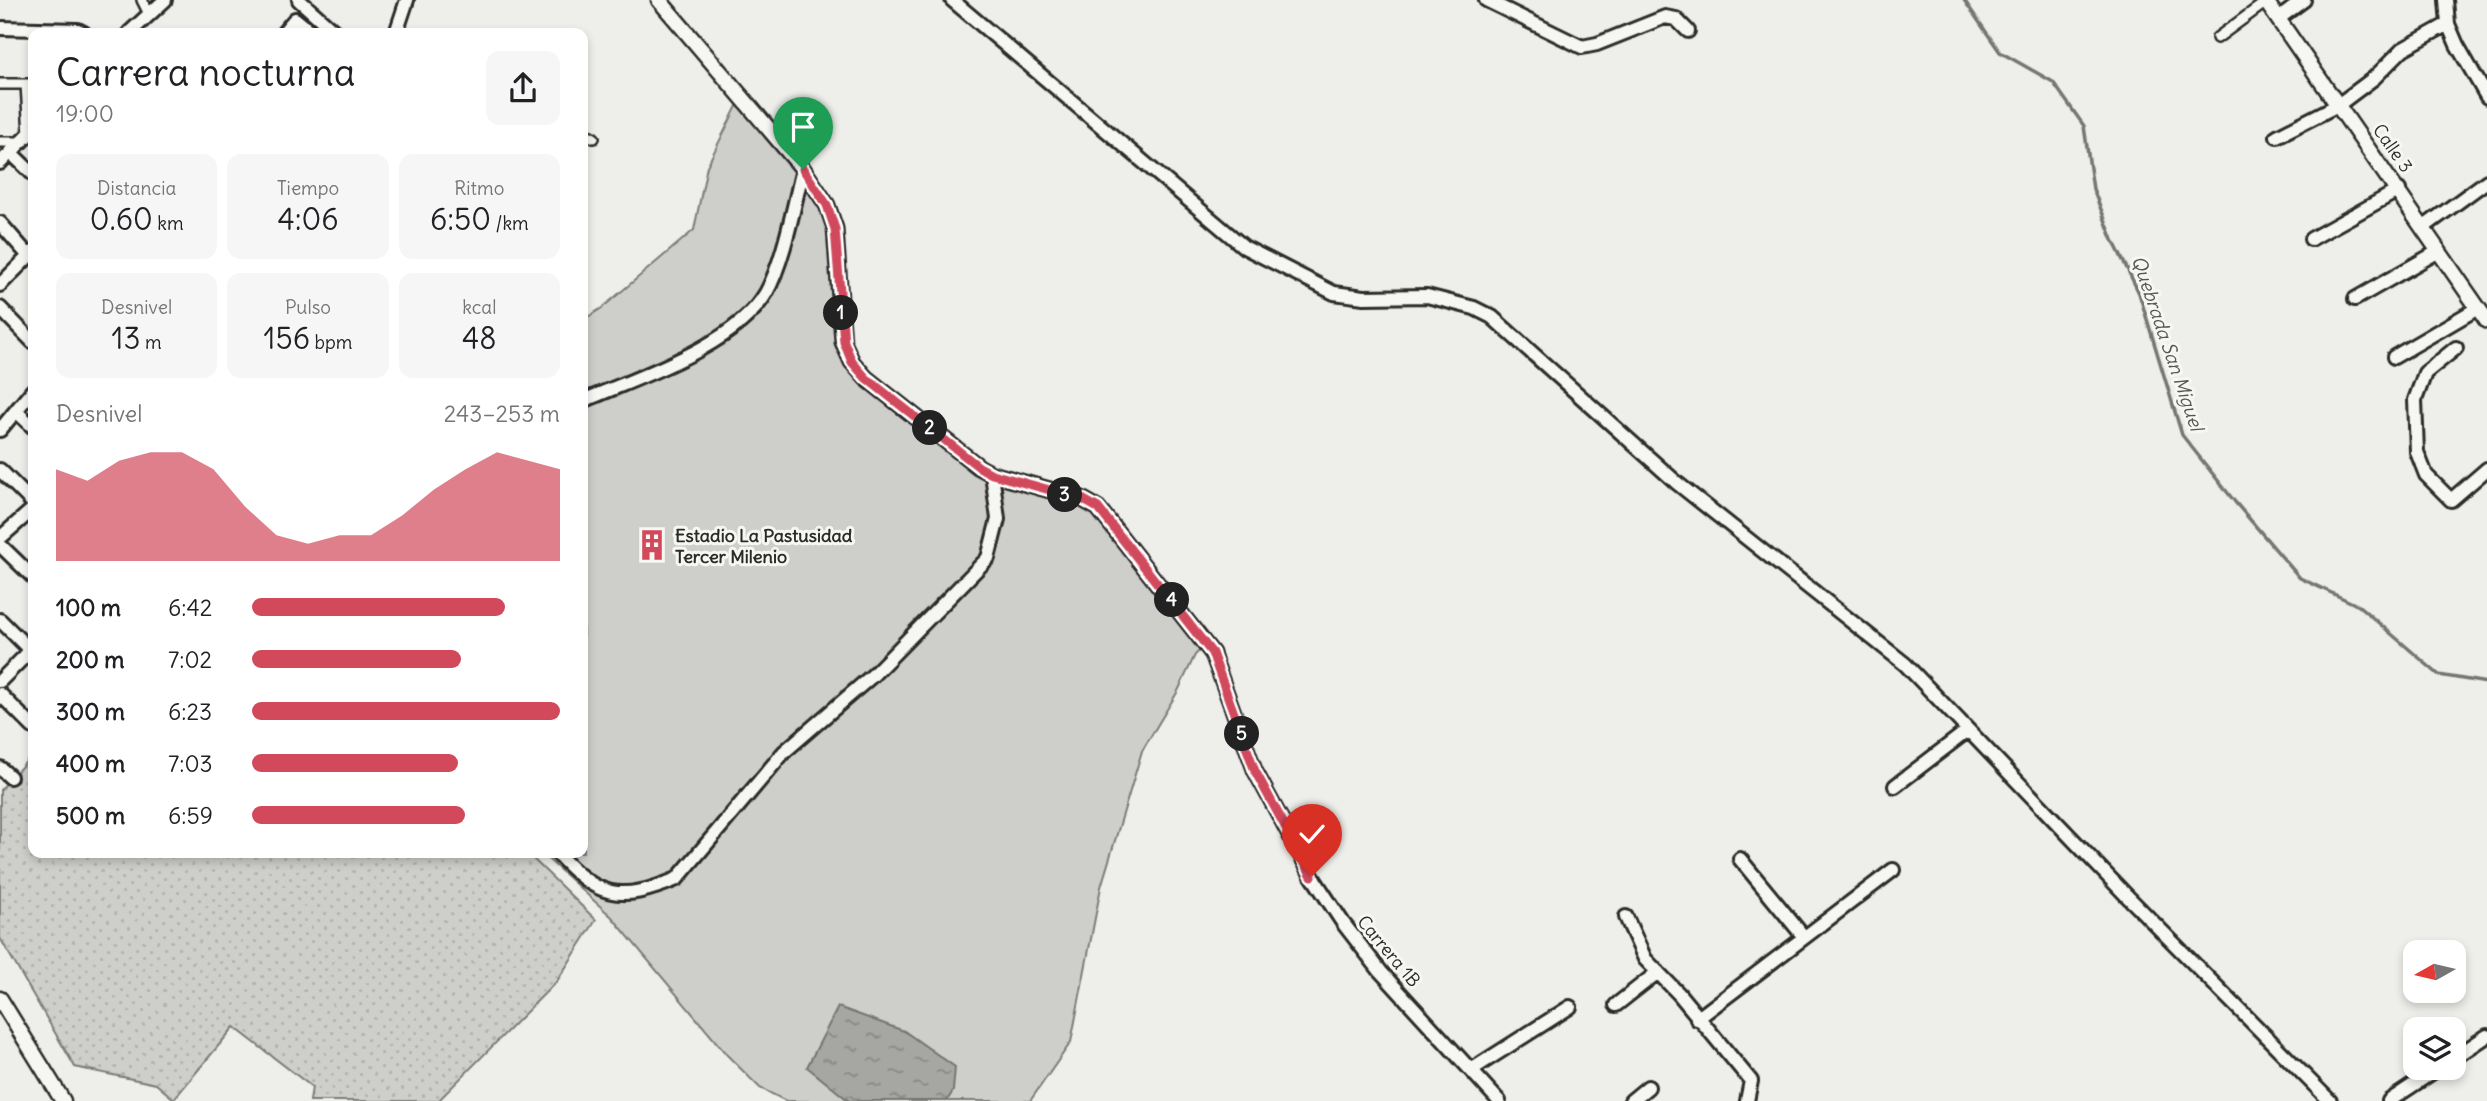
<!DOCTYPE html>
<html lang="es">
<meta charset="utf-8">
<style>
:root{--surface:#fff;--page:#f6f6f6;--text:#202124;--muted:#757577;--accent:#d1495b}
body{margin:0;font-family:Delius,sans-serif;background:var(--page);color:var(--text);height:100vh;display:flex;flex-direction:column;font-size:26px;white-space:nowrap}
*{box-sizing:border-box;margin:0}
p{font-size:23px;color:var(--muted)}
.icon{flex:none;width:38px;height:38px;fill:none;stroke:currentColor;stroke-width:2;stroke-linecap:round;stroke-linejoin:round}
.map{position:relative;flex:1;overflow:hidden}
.panel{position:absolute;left:28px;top:28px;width:560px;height:830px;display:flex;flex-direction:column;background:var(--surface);border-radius:14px;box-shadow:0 4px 10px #0003}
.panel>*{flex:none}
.needle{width:46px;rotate:262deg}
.buttons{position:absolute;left:2403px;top:940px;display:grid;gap:14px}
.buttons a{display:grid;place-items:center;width:63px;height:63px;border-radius:14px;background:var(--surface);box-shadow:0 4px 10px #0003;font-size:35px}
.pin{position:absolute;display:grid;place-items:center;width:60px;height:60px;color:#fff;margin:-72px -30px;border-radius:50% 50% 50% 0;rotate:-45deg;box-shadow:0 0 7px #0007}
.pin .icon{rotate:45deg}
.km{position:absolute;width:35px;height:35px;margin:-18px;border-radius:50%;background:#222;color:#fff;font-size:19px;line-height:35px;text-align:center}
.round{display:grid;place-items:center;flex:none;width:74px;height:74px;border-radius:14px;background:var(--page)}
.headline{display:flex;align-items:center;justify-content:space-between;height:119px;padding:0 28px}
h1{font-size:38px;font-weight:600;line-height:52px}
.metrics{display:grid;grid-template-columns:repeat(3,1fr);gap:10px;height:119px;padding:7px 28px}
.metrics div{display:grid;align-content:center;border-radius:14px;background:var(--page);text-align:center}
.metrics b{font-size:30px;font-weight:600}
.metrics small{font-size:19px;font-weight:400}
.metrics p{font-size:19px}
.chart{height:196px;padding:14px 28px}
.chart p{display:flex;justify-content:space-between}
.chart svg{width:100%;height:126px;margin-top:7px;fill:var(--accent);opacity:.7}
ul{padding:0 28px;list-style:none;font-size:23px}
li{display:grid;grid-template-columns:112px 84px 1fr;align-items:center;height:52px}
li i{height:18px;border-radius:9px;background:var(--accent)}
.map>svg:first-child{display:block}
.green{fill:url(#green-dots);stroke:#7c7c7a;stroke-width:2}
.pitch{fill:#cececa;stroke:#7c7c7a;stroke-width:2}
.water{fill:url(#water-ripples);stroke:#757573;stroke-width:2}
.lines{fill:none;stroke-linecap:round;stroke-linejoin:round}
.stream{stroke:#757573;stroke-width:3.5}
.pedestrian-casing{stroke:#2b2b2b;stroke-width:14}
.minor-casing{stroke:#2b2b2b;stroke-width:18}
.tertiary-casing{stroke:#2b2b2b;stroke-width:19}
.pedestrian{stroke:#f6f6f2;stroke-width:9}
.minor{stroke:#f6f6f2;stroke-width:12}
.tertiary{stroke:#f6f6f2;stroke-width:14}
.route-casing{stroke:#fff;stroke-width:14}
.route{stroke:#d1495b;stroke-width:9}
.labels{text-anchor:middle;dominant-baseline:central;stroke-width:6;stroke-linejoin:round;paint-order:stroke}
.street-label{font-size:18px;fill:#2b2b2b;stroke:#f6f6f2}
.poi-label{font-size:18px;font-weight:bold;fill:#2b2b2b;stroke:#f6f6f2;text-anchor:start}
.water-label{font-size:19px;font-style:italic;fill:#565655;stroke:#f6f6f2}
</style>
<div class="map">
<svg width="2487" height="1101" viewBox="0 0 2487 1101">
<defs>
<pattern id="green-dots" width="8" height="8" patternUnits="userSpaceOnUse" patternTransform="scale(1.75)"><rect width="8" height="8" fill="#cececa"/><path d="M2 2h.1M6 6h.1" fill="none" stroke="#b1b1ae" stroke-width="1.8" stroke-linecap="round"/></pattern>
<pattern id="water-ripples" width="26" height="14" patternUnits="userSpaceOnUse" patternTransform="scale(1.75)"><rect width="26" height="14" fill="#a6a6a3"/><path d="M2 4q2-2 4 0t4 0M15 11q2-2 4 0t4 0" fill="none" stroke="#878785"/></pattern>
</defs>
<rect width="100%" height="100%" fill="#eeeeea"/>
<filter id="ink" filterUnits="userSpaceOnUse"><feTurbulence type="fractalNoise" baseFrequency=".0143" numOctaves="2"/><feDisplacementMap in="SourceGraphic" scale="14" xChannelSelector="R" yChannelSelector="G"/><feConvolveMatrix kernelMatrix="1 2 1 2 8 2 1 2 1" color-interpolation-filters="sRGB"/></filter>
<g filter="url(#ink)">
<!-- green -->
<path class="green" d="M33,754V852H526L596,920L557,981L438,1101H310L312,1087L234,1027L174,1099L156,1084L75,1067L0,938V790Z"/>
<!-- pitch -->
<path class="pitch" d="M742,96L827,205L852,362L979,467L1082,499L1206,644L1195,655L1178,691L1142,751L1101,887L1071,1042L1030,1101H786L760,1088L727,1055L612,917L540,852H583V320L602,308L694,230L707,166Z"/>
<!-- water -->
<path class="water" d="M838,1007L904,1031L955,1067L953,1091L947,1101H849L807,1067Z"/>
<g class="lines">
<!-- stream -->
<path class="stream" d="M1964,0L2000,52L2053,82L2084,126L2093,189L2113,240L2139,293L2182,435L2235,502L2300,578L2359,606L2439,675L2487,683
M45,1084L54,1101"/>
<defs>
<path id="pedestrian" d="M142,0L149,14
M2217,38L2266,2
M0,84H33
M26,84L29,135
M583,132L594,138
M0,142H20"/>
<path id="minor" d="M299,0L336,33
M952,0L1244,247L1334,293L1364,297L1427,296L1474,308L1492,317L1677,483L1905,664L2126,895L2330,1101
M1486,0L1582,47L1597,44L1665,17L1676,19L1688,31
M2446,0L2448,24L2457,45L2487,97
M2278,19L2304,0
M0,28L78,30L84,33
M129,33L165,0
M283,33L295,19L312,33
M396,33L407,0
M2277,136L2338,105L2374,78L2403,49L2448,24
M10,152L33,174
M0,163L33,130
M0,223L29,256
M2424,227L2487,181
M2311,239L2399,190
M0,285L33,252
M2355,299L2439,251
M0,308L33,342
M2456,348L2425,373L2415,400L2417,452L2426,475L2451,500L2487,469
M2394,357L2478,308
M583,401C638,377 735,346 766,293C784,261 794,204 803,169
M16,411L33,427
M0,430L33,390
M0,470L33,503
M0,538L33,509
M0,545L33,577
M0,620L33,653
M1212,653L1255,771L1312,876L1343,923L1381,972L1499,1101
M0,681L33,648
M0,694L33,727
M0,768L10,777
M1895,786L1967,731
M556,852C598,898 619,903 677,879L784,752L873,675L988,558L998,519L992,474
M1740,859L1804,937
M1626,917L1645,959L1679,994L1751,1081L1747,1101
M1616,1005L1658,972
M1697,1019L1893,870
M2454,1058L2487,1036
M1471,1070L1570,1007
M1631,1101L1648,1087
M2389,1101L2439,1068"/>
<path id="tertiary" d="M659,0L803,169L827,205L835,228L843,342L852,362L866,378L979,467L992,474L1082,499L1098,508L1212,653
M2265,0L2487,321
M0,999L63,1101"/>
</defs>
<!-- pedestrian casing -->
<use href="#pedestrian" class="pedestrian-casing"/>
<!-- minor casing -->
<use href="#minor" class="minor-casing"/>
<!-- tertiary casing -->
<use href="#tertiary" class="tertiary-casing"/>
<!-- pedestrian -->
<use href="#pedestrian" class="pedestrian"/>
<!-- minor -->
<use href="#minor" class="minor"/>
<!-- tertiary -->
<use href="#tertiary" class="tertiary"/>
</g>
</g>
<g class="lines" filter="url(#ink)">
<defs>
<path id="route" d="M803,169L827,205L835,229L844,342L852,362L866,378L979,467L992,474L1082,499L1098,508L1212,653L1255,771L1312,876"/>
</defs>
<!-- route casing -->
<use href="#route" class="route-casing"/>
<!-- route -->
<use href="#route" class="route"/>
</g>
<!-- icons -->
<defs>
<symbol id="building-bare" viewBox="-9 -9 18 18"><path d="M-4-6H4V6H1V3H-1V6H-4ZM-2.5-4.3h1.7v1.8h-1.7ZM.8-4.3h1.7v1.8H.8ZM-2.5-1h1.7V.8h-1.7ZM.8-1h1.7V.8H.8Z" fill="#d1495b" stroke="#f6f6f2" stroke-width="2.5" paint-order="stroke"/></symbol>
</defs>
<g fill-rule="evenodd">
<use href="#building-bare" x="630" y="523" width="44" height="44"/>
</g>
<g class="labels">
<!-- street labels -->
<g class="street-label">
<text transform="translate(2393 148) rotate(55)">Calle 3</text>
<text transform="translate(1389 951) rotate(50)">Carrera 1B</text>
</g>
<!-- poi labels -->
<g class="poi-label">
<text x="675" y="535">Estadio La Pastusidad<tspan x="675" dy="21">Tercer Milenio</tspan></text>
</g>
<!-- water labels -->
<g class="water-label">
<text transform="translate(2168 343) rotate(71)">Quebrada San Miguel</text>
</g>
</g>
</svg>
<div class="buttons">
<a><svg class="needle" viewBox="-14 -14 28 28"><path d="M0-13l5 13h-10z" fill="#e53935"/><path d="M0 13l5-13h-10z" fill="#757577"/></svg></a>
<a><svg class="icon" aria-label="layers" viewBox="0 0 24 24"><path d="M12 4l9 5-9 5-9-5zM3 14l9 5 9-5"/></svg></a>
</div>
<div class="pin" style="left:803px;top:169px;background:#1e9e55"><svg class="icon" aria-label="arrive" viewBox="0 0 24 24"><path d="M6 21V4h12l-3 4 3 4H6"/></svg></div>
<div class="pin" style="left:1312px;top:876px;background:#d93025"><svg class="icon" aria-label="check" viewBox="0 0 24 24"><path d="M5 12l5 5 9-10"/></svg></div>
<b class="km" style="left:841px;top:313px">1</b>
<b class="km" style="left:930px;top:428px">2</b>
<b class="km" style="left:1065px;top:495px">3</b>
<b class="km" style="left:1172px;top:600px">4</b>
<b class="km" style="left:1242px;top:734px">5</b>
<section class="panel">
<div class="headline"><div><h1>Carrera nocturna</h1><p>19:00</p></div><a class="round"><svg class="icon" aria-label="share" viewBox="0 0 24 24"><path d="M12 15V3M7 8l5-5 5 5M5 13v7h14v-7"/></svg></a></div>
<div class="metrics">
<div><p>Distancia</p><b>0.60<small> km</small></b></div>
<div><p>Tiempo</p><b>4:06</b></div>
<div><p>Ritmo</p><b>6:50<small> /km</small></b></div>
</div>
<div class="metrics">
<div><p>Desnivel</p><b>13<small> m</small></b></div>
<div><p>Pulso</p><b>156<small> bpm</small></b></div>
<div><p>kcal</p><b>48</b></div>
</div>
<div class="chart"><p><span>Desnivel</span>243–253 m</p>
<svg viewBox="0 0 160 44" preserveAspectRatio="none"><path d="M0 44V12L10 16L20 9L30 6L40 6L50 12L60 25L70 35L80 38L90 35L100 35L110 28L120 19L130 12L140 6L150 9L160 12V44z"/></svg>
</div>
<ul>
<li><b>100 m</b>6:42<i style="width:82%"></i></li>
<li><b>200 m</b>7:02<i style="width:68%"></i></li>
<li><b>300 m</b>6:23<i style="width:100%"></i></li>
<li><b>400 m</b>7:03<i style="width:67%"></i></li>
<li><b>500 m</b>6:59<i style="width:69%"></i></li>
</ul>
</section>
</div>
